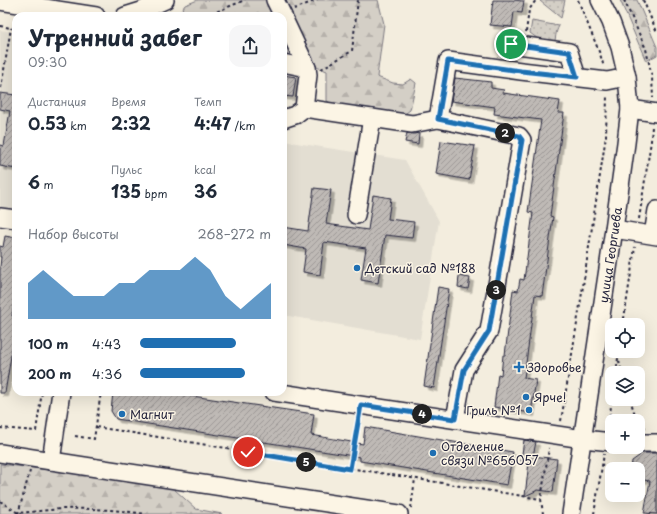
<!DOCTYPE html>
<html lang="ru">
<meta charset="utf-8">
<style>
:root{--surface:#fff;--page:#f6f6f7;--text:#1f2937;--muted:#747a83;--accent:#1f6fb2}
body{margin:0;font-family:"Playpen Sans",sans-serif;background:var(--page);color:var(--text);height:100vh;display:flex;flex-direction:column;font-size:15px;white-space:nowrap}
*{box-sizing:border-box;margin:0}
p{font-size:13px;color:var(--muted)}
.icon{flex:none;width:22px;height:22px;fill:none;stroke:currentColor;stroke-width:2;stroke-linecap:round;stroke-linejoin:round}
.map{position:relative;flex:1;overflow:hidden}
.sheet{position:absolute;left:12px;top:12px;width:275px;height:384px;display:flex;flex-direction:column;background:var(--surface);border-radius:12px;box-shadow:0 4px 16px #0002}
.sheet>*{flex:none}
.controls{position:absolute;left:605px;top:318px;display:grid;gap:8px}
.controls a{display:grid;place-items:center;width:40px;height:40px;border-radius:8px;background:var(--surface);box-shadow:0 4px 16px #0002;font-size:20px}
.pin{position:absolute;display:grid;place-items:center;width:34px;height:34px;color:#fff;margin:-17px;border:2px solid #fff;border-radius:50%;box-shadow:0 1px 4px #0007}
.km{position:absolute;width:20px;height:20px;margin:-10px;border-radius:50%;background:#222;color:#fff;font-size:11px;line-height:20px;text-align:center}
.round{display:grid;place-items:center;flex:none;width:42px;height:42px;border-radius:12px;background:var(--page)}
.head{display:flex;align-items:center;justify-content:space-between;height:68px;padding:0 16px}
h1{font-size:22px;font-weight:700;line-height:30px}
.stats{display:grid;grid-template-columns:repeat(3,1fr);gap:6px;height:68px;padding:4px 16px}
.stats div{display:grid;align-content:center}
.stats b{font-size:17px;font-weight:700}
.stats small{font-size:11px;font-weight:400}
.stats p{font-size:11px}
.chart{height:112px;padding:8px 16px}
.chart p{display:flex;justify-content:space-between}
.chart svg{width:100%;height:72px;margin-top:4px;fill:var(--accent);opacity:.7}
ul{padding:0 16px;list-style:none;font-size:13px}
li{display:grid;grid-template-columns:64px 48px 1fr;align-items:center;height:30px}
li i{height:10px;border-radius:5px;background:var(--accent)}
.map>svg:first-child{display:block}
.built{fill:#e3ded2}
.grass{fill:url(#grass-dots);stroke:#7b7880}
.forest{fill:url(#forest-firs);stroke:#7b7880}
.building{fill:url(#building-hatch);stroke:#22223b;filter:url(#shadow)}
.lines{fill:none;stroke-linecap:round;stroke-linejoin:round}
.minor-casing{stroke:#22223b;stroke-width:20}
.path{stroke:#22223b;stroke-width:2;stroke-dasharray:3 3;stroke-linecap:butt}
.minor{stroke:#fcf5e5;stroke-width:17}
.route-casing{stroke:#fff;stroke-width:8}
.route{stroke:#1f6fb2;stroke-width:5}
.poi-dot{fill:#1f6fb2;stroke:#fcf5e5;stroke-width:1.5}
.labels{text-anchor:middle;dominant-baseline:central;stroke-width:3;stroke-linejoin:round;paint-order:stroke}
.street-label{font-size:12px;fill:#22223b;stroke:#fcf5e5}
.poi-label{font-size:12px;fill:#22223b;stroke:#fcf5e5;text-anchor:start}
</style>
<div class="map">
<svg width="657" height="514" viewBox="0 0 657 514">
<defs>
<pattern id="grass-dots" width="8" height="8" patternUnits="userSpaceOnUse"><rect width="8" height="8" fill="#d4cfc6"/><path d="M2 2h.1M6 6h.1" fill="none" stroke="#b6b1ab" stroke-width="1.8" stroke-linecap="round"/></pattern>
<pattern id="forest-firs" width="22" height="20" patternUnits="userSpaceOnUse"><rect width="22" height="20" fill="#d4cfc6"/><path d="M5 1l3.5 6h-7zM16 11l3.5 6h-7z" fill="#b6b1ab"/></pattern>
<pattern id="building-hatch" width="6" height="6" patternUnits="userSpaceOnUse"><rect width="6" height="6" fill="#bfbab6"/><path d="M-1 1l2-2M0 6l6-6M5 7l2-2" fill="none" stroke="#9b9795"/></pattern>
<filter id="shadow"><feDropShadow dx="3.5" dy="3.5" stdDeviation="0" flood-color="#0004"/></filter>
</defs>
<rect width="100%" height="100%" fill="#f3edde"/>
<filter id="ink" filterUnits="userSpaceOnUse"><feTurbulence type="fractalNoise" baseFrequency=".025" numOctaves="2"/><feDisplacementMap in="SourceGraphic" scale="8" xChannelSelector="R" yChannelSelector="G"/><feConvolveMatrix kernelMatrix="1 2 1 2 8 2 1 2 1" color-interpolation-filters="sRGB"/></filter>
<g filter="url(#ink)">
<!-- built -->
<path class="built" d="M0,30L16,33V214L0,212Z
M283,141L405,160L439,221L420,339L283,315Z"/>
<!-- grass -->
<path class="grass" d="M541,0H565L561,18L540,1Z
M532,21L559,26C555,33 556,38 554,46L541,41L530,33Z"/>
<!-- forest -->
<path class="forest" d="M198,0H378L384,24L377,77L393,83L403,84L411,79L416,83L410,110L398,119L343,110L327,101V71L301,61L283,56V16H179L178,15L185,5Z
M620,0H637L657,47V55L646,61Z
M0,464L114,478L174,489L196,509L222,514H0Z"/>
<!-- building -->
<path class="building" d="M493,0H512L524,1L522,13L514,12L512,27L490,25Z
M283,75L296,77L293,97L283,96Z
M455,78L491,82V88L504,90L503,93L560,101L558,113H564L550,216L553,217L542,296L535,295L524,378L536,380L531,413L494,407L498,374L501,375L503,355H505L513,290L518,291L520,279L524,280L533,213L528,212L541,120L494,114L495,107L451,101Z
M0,93L16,95V169L0,166V145L4,146L10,111L0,109Z
M407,133L414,134L419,133L418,144L405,142Z
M441,141L475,146L469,180L436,174Z
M314,188L331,190L326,224L368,230L373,195L391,198L388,219L414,222L412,238L385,235L378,283L361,280L366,248L324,242L320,275L303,272L306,249L283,245V227L308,231Z
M5,236L16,238V293L12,316H16V325L5,393H0V267L1,257H0V246L3,247Z
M459,276L470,278L468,289L458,287Z
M438,287L449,289L434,388L424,386Z
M113,392H165L314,414L311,435L363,444L365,427L513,452L507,485L360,461V457L116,419L111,411Z
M524,440L536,442L533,456L557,459L553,492L538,490L525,496L529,462L521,461Z
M640,453H657V514L644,513L650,481L638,479V469H631L632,461L639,456Z"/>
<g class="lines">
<defs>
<g id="minor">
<path d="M275,0L283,16"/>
<path d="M0,1L96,16"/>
<path d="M125,16L141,11L165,0"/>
<path d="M283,17L307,68L308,75L304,108L295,115L283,119"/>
<path d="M511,44L569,52L577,77"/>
<path d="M283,63L307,68"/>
<path d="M304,108L412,124L438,119"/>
<path d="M630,109L657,113"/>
<path d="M356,215L372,118"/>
<path d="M0,217L16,219"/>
<path d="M614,229L657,236"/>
<path d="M653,235L657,210"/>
<path d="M274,392L583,439L612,442"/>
<path d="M455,419L464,370L489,331L522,140L519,136L438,119L448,61L521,71L607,81L627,77"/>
<path d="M638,443H657"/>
<path d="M0,453L84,466L399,514"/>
<path d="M51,461L61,392"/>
<path id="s1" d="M571,514L614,229L626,143L630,109L627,77L620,47L611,22L600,0"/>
</g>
</defs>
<!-- minor casing -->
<use href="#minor" class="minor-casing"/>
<!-- path -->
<path class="path" d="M578,0L600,54L604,67
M624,0L646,49L652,77L653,98
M643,0L657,32
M294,9L317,0
M206,16L245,0
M0,26L16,29
M526,32L529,10L536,0
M321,69L352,51L358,0
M1,88L11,28
M639,219L651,141L652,126
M623,325L635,247
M619,361L622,373
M616,373L619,351
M630,399L637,421
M561,421L581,299L606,136L607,95
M638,426L646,428
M96,427L541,499
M0,428L36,431L42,392
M608,428L612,399
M75,436L94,439L101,392
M350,469L359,419
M0,501L18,513C32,512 47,510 61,509C90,508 118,510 146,514
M411,508L415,479
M18,514L30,471
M543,514L541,499L549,448
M594,514L604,454"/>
<!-- minor -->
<use href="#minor" class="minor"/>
</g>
</g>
<g class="lines" filter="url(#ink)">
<defs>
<path id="route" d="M248,452L350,469L361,405L455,419L464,370L489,331L522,140L519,136L438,119L448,61L521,71L577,77L569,52L511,44"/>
</defs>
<!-- route casing -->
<use href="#route" class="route-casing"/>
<!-- route -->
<use href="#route" class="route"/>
</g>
<!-- markers -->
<g class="poi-dot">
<circle cx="357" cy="268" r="4"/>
<path d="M517 361h4v4h4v4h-4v4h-4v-4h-4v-4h4z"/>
<circle cx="526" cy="397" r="4"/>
<circle cx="529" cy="410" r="4"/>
<circle cx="122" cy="414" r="4"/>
<circle cx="433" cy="453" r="4"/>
</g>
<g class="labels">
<!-- street labels -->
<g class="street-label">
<text stroke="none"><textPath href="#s1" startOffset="262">улица Георгиева</textPath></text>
</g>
<!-- poi labels -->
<g class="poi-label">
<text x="365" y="268">Детский сад №188</text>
<text x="527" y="367">Здоровье</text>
<text x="534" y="397">Ярче!</text>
<text x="521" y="410" text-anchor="end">Гриль №1</text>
<text x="130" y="414">Магнит</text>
<text x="441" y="446">Отделение<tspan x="441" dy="14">связи №656057</tspan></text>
</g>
</g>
</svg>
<div class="controls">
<a><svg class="icon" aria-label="locate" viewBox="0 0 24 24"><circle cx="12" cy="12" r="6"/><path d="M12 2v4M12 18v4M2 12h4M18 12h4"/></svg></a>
<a><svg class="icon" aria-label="layers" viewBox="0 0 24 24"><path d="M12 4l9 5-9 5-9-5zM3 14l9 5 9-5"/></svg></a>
<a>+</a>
<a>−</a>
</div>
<div class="pin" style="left:511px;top:44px;background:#1e9e55"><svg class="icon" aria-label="arrive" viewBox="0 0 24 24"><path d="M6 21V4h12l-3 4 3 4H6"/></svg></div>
<div class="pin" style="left:248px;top:452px;background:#d93025"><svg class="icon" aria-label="check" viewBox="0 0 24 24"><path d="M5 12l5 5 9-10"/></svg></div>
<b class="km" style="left:505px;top:133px">2</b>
<b class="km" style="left:496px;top:290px">3</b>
<b class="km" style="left:422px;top:414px">4</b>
<b class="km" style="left:306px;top:462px">5</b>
<section class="sheet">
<div class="head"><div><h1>Утренний забег</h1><p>09:30</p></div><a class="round"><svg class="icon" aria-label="share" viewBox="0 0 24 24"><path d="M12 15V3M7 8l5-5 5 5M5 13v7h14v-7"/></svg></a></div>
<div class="stats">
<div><p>Дистанция</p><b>0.53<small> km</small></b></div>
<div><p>Время</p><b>2:32</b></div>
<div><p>Темп</p><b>4:47<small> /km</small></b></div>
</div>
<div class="stats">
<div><b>6<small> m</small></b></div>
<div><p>Пульс</p><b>135<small> bpm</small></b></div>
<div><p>kcal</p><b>36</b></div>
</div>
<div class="chart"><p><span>Набор высоты</span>268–272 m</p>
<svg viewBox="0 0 160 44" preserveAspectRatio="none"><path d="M0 44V22L10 14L20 22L30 30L40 30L50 30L60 22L70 22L80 14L90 14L100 14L110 6L120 14L130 30L140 38L150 30L160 22V44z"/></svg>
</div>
<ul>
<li><b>100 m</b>4:43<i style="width:73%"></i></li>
<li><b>200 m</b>4:36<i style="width:80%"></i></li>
</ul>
</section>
</div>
